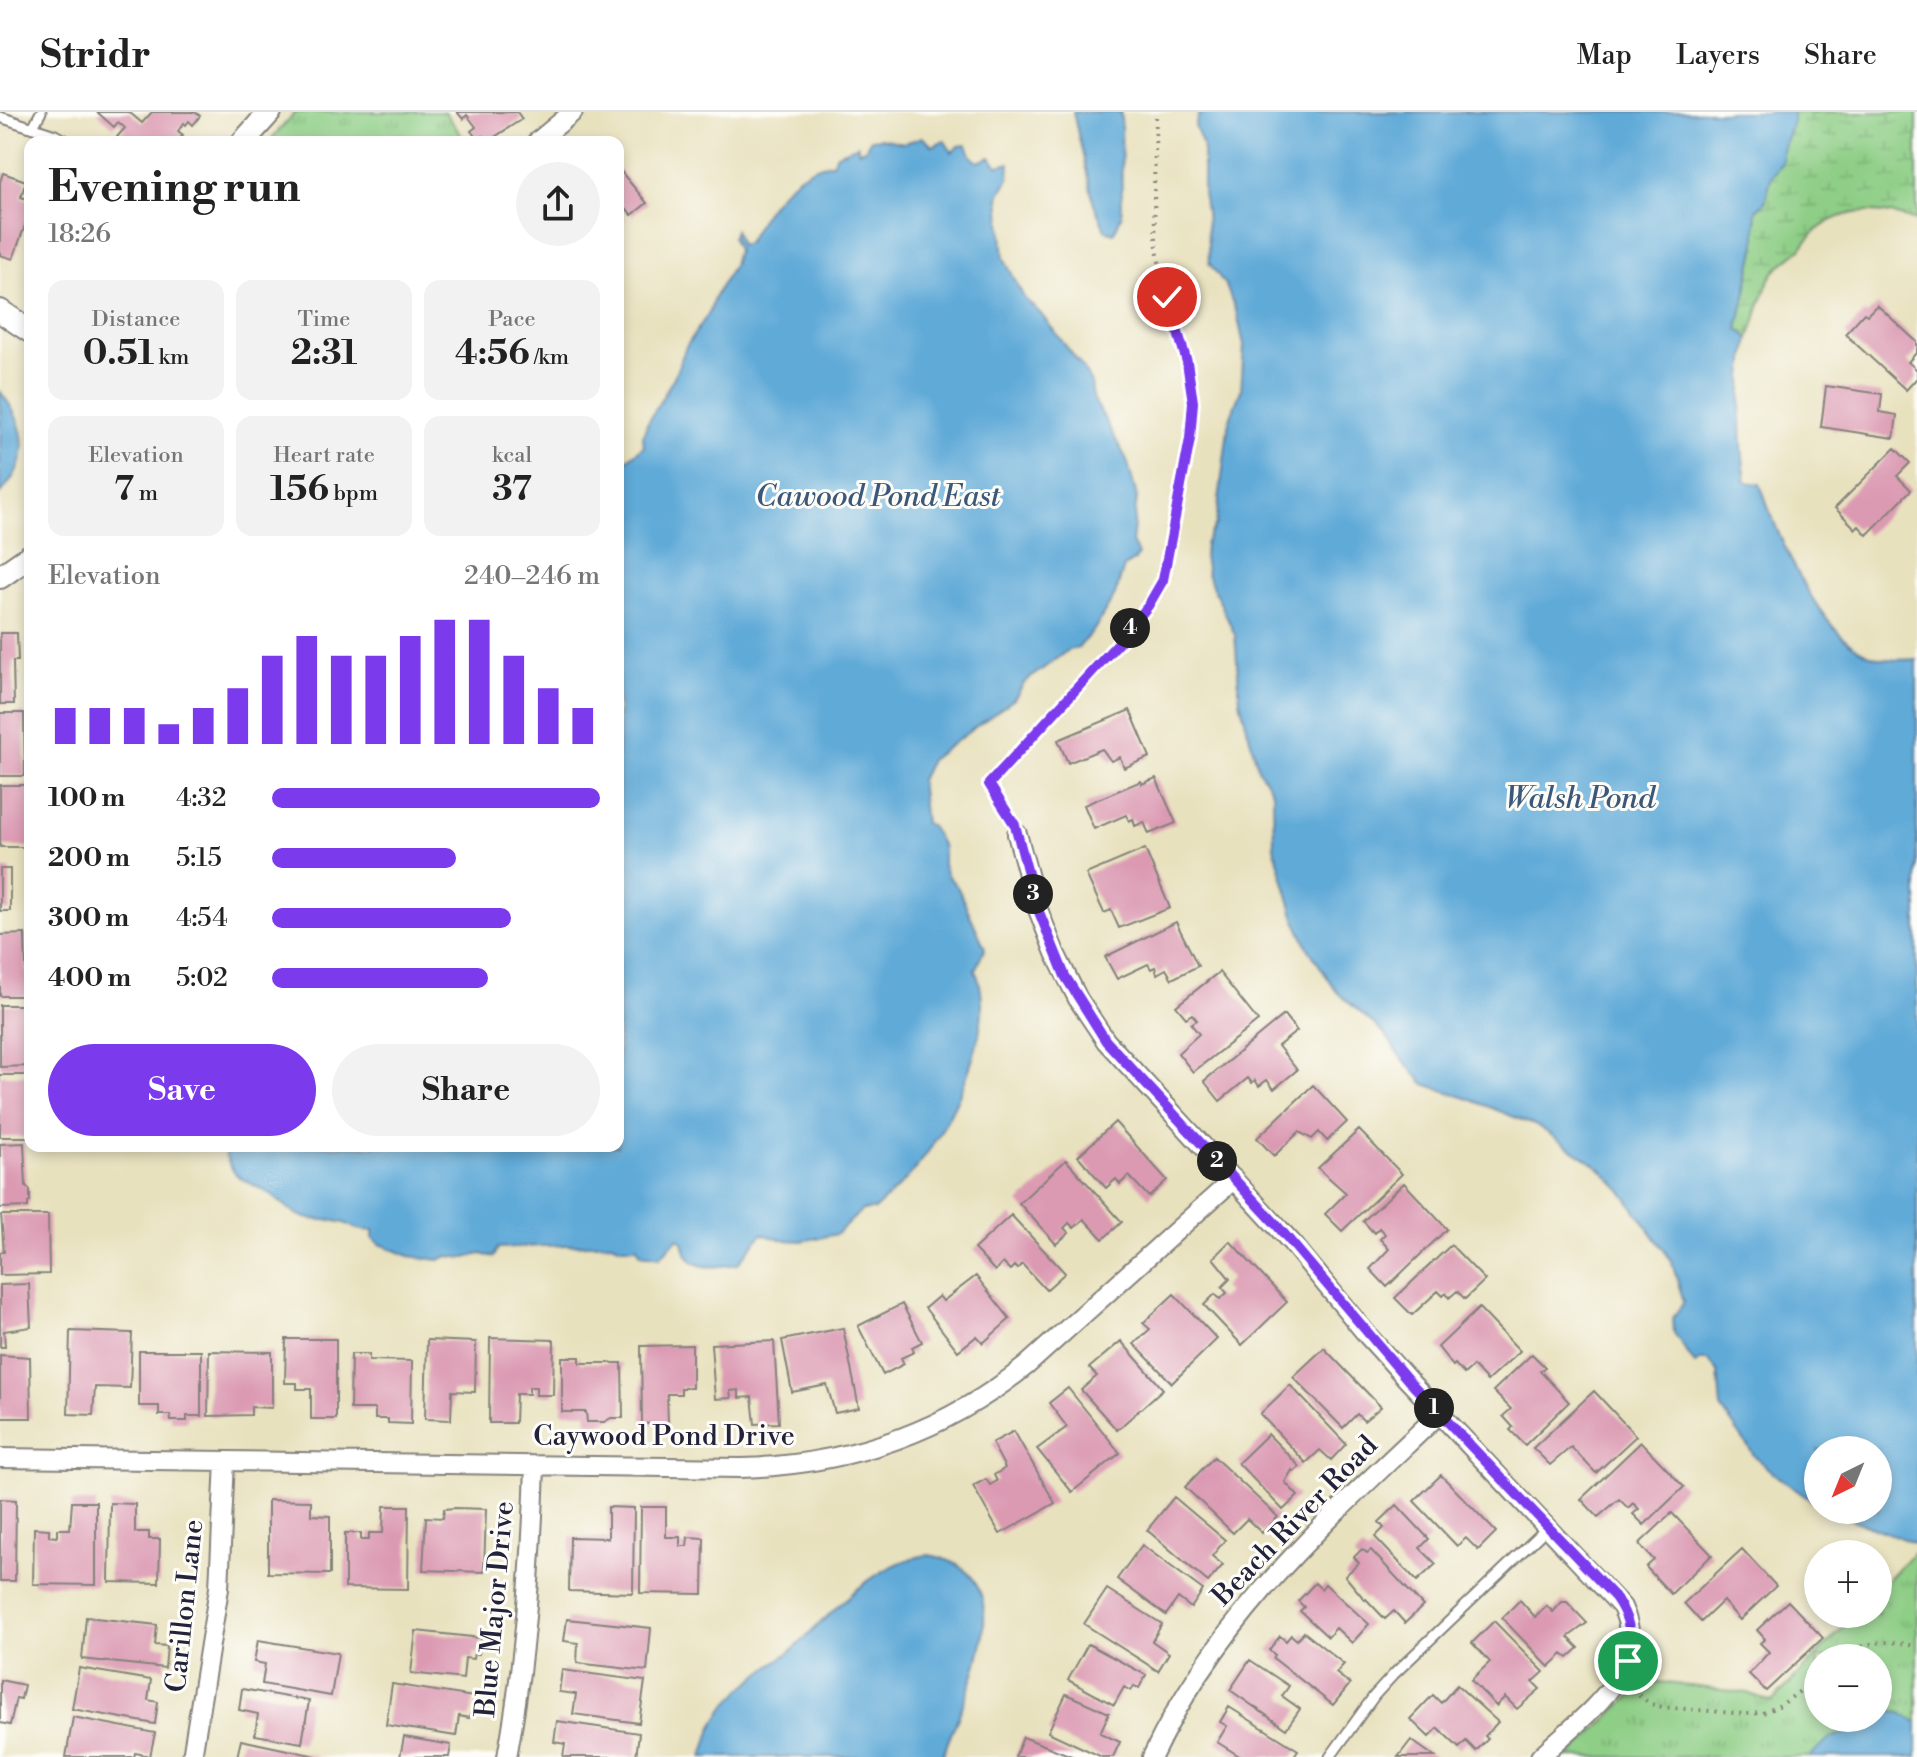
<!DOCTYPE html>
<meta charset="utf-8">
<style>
:root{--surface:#fff;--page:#f2f2f2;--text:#222;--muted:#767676;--line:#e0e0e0;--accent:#7c3aed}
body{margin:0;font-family:"Libre Bodoni",serif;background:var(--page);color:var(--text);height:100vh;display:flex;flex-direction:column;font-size:30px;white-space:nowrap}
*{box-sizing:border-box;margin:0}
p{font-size:26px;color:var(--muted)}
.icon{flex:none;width:44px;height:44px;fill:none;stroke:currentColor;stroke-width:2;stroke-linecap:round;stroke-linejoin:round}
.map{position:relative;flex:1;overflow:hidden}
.sheet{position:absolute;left:24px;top:24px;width:600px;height:1016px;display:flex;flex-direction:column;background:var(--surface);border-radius:16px;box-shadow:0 4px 12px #0003}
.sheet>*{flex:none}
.needle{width:52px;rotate:223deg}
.buttons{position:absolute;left:1804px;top:1324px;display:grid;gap:16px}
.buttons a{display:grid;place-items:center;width:88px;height:88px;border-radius:50%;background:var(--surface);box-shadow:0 4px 12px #0003;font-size:40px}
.pin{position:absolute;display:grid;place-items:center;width:68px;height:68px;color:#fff;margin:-34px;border:4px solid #fff;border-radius:50%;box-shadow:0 2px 8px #0007}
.km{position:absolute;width:40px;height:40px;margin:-20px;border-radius:50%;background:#222;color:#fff;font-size:22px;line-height:40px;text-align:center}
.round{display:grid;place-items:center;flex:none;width:84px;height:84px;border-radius:42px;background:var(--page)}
.head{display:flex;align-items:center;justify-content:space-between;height:136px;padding:0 24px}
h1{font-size:44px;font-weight:700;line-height:60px}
.metrics{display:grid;grid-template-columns:repeat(3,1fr);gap:12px;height:136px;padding:8px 24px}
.metrics div{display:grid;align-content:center;border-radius:16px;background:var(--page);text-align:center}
.metrics b{font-size:34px;font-weight:700}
.metrics small{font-size:22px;font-weight:400}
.metrics p{font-size:22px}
.chart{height:224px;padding:16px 24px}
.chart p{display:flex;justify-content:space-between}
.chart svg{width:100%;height:144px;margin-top:8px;stroke:var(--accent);stroke-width:6}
.button{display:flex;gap:16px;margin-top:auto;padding:16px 24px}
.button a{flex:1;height:92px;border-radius:48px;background:var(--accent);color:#fff;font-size:32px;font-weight:700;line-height:92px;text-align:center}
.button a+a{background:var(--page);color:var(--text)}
ul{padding:0 24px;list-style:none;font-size:26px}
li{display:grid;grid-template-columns:128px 96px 1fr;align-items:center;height:60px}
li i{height:20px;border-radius:10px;background:var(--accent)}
header{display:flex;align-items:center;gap:48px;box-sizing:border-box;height:112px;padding:0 40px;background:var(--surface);border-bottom:2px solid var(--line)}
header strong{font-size:38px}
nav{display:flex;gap:44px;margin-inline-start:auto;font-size:28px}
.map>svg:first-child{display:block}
.grass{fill:url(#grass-tufts);stroke:#587860;stroke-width:2;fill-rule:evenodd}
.wetland{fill:url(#wetland-marsh);stroke:#587860;stroke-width:2}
.water{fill:#61aad8;stroke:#42668a;stroke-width:2}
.building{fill:#db9ab2}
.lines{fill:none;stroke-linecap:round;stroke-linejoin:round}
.service-casing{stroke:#85827c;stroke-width:13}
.minor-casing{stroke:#85827c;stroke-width:22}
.tertiary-casing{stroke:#85827c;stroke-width:26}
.path{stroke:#85827c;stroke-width:4;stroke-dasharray:2 6;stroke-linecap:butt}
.service{stroke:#fff;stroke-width:9}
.minor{stroke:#fff;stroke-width:18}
.tertiary{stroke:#fff;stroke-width:22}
.route-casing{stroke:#fff;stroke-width:16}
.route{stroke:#7c3aed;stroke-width:10}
.labels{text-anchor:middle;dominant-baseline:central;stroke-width:6;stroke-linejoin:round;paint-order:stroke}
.street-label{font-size:28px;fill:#22223b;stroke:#fdfcf7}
.water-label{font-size:30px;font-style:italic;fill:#3b587a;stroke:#fdfcf7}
</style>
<header>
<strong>Stridr</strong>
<nav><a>Map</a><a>Layers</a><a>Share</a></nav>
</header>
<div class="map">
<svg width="1917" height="1645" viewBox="0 0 1917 1645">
<defs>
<pattern id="grass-tufts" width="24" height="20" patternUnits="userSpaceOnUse" patternTransform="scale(2)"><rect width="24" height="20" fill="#8ece86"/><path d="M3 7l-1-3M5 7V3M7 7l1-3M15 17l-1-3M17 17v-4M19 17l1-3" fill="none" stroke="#7ab175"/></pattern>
<pattern id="wetland-marsh" width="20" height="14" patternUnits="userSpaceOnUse" patternTransform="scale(2)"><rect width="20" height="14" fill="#8ece86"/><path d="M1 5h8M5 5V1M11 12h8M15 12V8" fill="none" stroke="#7ab175"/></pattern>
</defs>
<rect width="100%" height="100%" fill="#fdfcf7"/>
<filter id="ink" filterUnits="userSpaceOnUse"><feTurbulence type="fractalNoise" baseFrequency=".0125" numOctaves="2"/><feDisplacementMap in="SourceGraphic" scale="16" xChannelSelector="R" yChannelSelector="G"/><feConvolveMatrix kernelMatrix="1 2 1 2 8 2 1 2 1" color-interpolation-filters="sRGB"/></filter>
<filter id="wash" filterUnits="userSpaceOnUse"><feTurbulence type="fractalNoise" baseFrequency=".006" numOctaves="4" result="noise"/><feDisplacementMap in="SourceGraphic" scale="32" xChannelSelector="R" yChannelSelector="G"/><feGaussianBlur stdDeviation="1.8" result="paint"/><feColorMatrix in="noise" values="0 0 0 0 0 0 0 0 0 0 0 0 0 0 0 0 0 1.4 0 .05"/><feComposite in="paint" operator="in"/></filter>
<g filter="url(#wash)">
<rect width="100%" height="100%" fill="#e8e1be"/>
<!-- grass -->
<path class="grass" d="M296,0H445L466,30H276L272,26Z
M1917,1437V1645H1568L1622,1592L1650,1569L1747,1581L1772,1590L1856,1502H1878V1478ZM1818,1546H1878V1606H1818Z"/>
<!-- wetland -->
<path class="wetland" d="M1793,0H1917V109C1882,97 1847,94 1817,118C1810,123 1806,131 1801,137C1792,145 1780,152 1773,162C1762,178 1756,208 1749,226L1738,217L1756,132V98L1765,90L1771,65L1782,50V38L1793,9Z"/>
<!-- water -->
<path class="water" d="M1073,0H1121L1122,102L1114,121L1105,118L1094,92Z
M1205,0H1793V8L1782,38V50L1771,65L1765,90L1756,98V132L1738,217L1749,226C1739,273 1739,323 1746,370L1760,372C1776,420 1818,522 1868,542C1884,549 1900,548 1917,547V1432L1826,1398H1878V1338H1818V1393L1778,1365L1756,1346L1721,1296L1718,1260L1708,1248H1700L1695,1252L1674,1221L1673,1206L1684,1190L1671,1148L1621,1078L1600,1056L1539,1015L1472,988L1424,972L1398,942L1386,923L1337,880L1308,836L1296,810L1274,735L1273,681L1258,656L1240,589L1235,523L1207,462L1204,445L1205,432L1216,412L1229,309L1241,278L1244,233L1237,202L1226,174L1209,151L1206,99L1203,81V34L1195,14L1199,3Z
M922,25L933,34L944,28L952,40L959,34L967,33L972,45L978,50L990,45L998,54L1010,51L1009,66L999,84L1004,146L1024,186L1040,201L1083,256L1091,271L1093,286L1127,348L1137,385L1132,431L1138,442L1135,448L1124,455L1115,483L1094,518L1078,536L1068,538L1025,570L1014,587L930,648L920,668L925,711L931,714L943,736V753L947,763L958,776L985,836L975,858C999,909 955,1002 925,1044C911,1065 892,1081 874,1098H862L837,1122L802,1129L782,1128L762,1122L738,1152C722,1154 697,1160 687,1143C683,1134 686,1131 678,1126L660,1145L641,1142L637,1135H621L612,1131L498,1136L494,1145L481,1142L465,1146L448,1144L439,1148L409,1144L380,1132L373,1126V1118C361,1120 355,1115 344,1111C332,1107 319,1109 306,1106C291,1101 282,1091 270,1082C248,1067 236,1073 225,1042L227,1034H618V359L623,351L644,334L643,324L647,312L674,265L686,235L710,199L714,186L733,153L737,138L732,126L735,118L740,133L747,131C764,99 793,56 832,51L837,42L858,33V39L865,37L871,27L880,26L904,31Z
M0,279C28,315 33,347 0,382Z
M928,1443C1032,1460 964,1586 942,1645H703C707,1632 710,1617 718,1605C730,1585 752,1568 770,1554C778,1547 788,1543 795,1536C832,1501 874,1450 928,1443Z
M1879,1595L1901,1601L1917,1610V1645H1809L1830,1626L1846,1621L1849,1612H1857L1862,1606H1878Z"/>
<g id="blocks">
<!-- building -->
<path class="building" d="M97,0H129L142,11L152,0H195L200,4L193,13L189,9L186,13L184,11L178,19L183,23L177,30L171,27L168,30H123L117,25L125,16L118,10L114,15Z
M457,0H517L522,7L487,30L483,24L478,28L471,19L476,15L467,3L463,7Z
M618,56L647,91L632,103L627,97L623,100L625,108L618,114Z
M3,61L26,69L21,85L30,88V99L13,147L0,143V70Z
M1877,193L1917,230V240L1908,250L1917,258V266L1906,278L1845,222L1864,201L1867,203Z
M1826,274L1882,282L1880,300L1897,303L1894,326L1821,315Z
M1895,336L1910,351L1897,364L1911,378L1867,423L1859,414L1856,417L1835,396Z
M0,521H17L18,549H13L14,592H0Z
M1130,598L1150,645L1124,656L1120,645L1111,649L1102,637L1068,651L1058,628Z
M0,601H24L25,664H0Z
M1156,666L1176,711L1149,722L1144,710L1135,714L1133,707L1129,709L1126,703L1094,717L1084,693L1141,669L1142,672Z
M0,673H30V735H0Z
M1145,737L1170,796L1119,816L1111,798L1104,801L1086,762Z
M0,757H10V799H0Z
M1176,810L1198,854L1172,867L1166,857L1157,862L1155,855L1151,857L1148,852L1117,867L1105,845Z
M25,822L26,859H30V884H0V823Z
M1219,860L1258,909L1193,960L1178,941L1199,922L1191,912L1197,908L1192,902L1186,906L1176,894Z
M0,893H30V954L0,955Z
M1284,903L1297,919L1278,934L1297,958L1274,977L1267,968L1259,974L1255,968L1252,971L1248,966L1220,989L1204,969Z
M0,963H30V1025H0Z
M1313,973L1347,1010L1327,1029L1319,1020L1312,1027L1299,1020L1274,1044L1257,1026Z
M1115,1010L1167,1068L1149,1085L1129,1064L1120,1072L1116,1067L1106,1076L1078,1044Z
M1359,1018L1402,1062L1342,1119L1325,1102L1346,1081L1318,1056Z
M24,1031L26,1074L30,1078V1090L28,1091V1095L0,1096V1032Z
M1066,1048L1122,1110L1103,1127L1084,1107L1074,1116L1069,1111L1064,1116L1069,1121L1056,1132L1019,1091Z
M1404,1071L1447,1117L1387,1175L1370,1157L1389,1137L1380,1127L1385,1122L1379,1116L1374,1121L1363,1109Z
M1,1103H48L49,1162L0,1163V1140H4Z
M1011,1103L1065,1161L1046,1178L1022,1152L1017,1157L1014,1154L1010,1158L1003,1151L995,1159L974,1137Z
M1230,1129L1287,1190L1242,1233L1204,1193L1215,1182L1220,1187L1227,1181L1222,1175L1230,1167L1213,1146Z
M1451,1133L1485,1168L1465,1187L1457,1179L1449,1186L1446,1181L1443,1184L1438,1179L1412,1203L1395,1186Z
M976,1164L1010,1207L983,1231L977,1224L958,1239L925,1196L939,1184L943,1189Z
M29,1172L31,1215L4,1219L5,1235H0V1173Z
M1174,1182L1217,1227L1172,1271L1134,1232L1150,1217L1143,1211Z
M902,1192L922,1230L912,1235L914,1240L901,1246L904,1252L883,1263L858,1214Z
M1479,1196L1520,1239L1487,1269L1473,1254L1464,1262L1455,1252L1453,1254L1438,1235Z
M843,1216L859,1296L835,1301L827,1273L792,1280L782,1228Z
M70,1219L132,1221L130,1276L95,1275L93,1303L68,1302Z
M490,1226L554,1228L553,1283H536V1275H529V1282H516L515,1311H489Z
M286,1227H336V1307H311V1277H297V1271H285Z
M427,1228L476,1230L475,1280L452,1279L451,1308L425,1307Z
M774,1229L779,1311L755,1312L752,1285L739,1286V1278L730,1279L731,1286L715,1287L711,1232Z
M1121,1229L1163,1277L1117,1318L1081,1278L1097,1264L1089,1256Z
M692,1233V1276H681V1282H667L668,1311L642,1312L641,1234Z
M1324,1236L1381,1295L1364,1309L1357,1302L1343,1316L1293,1265Z
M139,1239H201V1304H187V1309H171L170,1303H159V1294H139Z
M209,1239L272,1240V1296L251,1295V1303L208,1304Z
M351,1242H369V1248L412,1249L411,1312L388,1311V1307H375V1297H350Z
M1532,1242L1545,1255L1540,1259L1569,1290L1525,1333L1510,1318L1513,1315L1503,1304L1511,1297L1493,1279Z
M0,1243L30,1245L31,1306H0Z
M562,1245H580V1251H622L623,1306H611L604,1310H587L586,1300H562Z
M1290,1273L1346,1332L1331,1348L1320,1338L1306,1351L1260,1302Z
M1068,1276L1120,1341L1072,1380L1037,1337L1067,1315L1049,1291Z
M1594,1279L1636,1324L1596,1361L1571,1335L1550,1353L1533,1336Z
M1014,1319L1055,1391L1000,1422L973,1374L986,1367L990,1373L997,1369L994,1363L1005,1356L992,1331Z
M1268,1322L1300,1355L1294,1360L1292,1358L1285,1370L1298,1384L1283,1398L1238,1351Z
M1641,1330L1684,1375L1644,1413L1633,1402L1639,1397L1633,1391L1628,1396L1619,1387L1598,1405L1581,1387Z
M1214,1345L1278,1405L1262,1421L1247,1407L1233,1421L1185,1375Z
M1441,1363L1496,1420L1478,1438L1466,1426L1457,1434L1414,1389Z
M1174,1385L1225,1428L1212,1444L1223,1453L1208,1470L1147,1418Z
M0,1387L16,1388L15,1469H0Z
M268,1388L311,1389V1403L330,1404V1462L268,1461Z
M72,1390H96V1473L33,1472L34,1416L49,1417V1424L57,1425V1417H70Z
M110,1391L135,1392V1420H149V1427H160L159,1471L109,1470Z
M1397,1393L1429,1427L1420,1436L1436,1452L1417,1469L1375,1425L1384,1416L1379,1410Z
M384,1394H409L408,1477L345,1476V1421H361V1428H369V1421H383Z
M608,1395L634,1396L633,1481L569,1479L570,1425L608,1426Z
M641,1395H666V1425H680V1434H687L688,1425L704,1426L703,1482L640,1481Z
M455,1396L486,1397L484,1460L423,1458L426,1405L443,1406L444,1397Z
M1672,1401L1712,1443L1671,1482L1646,1455L1654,1448L1639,1432Z
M1142,1433L1203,1478L1191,1496L1178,1486L1166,1503L1117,1467Z
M1362,1437L1367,1441L1371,1438L1423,1494L1405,1511L1394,1499L1385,1507L1366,1487L1365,1488L1345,1464L1359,1451L1354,1445Z
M1742,1437L1776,1474L1740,1508L1723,1489L1701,1510L1684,1491Z
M1315,1471L1321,1477L1325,1472L1369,1512L1352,1531L1336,1516L1328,1525L1300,1499L1304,1495L1298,1489Z
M1107,1477L1162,1512L1152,1529L1169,1541L1158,1559L1084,1512Z
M1520,1488L1535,1505L1547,1494L1553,1500L1562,1490H1567L1587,1511L1568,1525L1579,1536L1568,1546L1563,1542L1549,1555L1502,1506Z
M1788,1489L1823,1526L1766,1579L1749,1562L1769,1540L1760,1531L1765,1527L1757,1518Z
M86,1505L157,1513L155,1533L167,1534L165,1556L82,1547Z
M567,1507L651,1516L647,1559L577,1551L578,1531L564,1529Z
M1494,1509L1544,1560L1533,1570L1540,1577L1517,1597L1505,1585L1496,1594L1471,1568L1490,1550L1472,1531Z
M416,1519L481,1526L479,1542L474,1541L473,1547L465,1546L463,1567L411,1561Z
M1304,1520L1344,1552L1336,1561L1350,1572L1333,1593L1273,1546L1275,1543L1269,1538L1280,1524L1286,1529L1291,1523L1297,1528Z
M258,1528L338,1541L331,1584L262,1572L265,1552L254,1550Z
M1088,1532L1146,1563L1139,1576L1134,1574L1131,1579L1124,1575L1114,1593L1068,1568Z
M1250,1548L1289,1574L1282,1584L1300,1597L1286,1617L1230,1578Z
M79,1556L151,1568L148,1588L158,1590L155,1612L72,1597Z
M562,1558L645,1569L639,1611L573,1602L576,1582L559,1580Z
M0,1568L24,1573L21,1587L16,1586L10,1613L0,1611Z
M392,1572L474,1585L472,1599L469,1606L459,1604L456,1624L386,1613Z
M1457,1573L1498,1610L1485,1624L1488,1627L1476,1639L1466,1629L1459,1636L1438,1616L1429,1625L1410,1607L1433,1583L1441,1591Z
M242,1577L309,1589L302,1631L255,1623L258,1602L239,1598Z
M1066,1582L1109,1601L1100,1621L1120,1630L1113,1645H1102L1048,1620Z
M1229,1595L1298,1638L1293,1645H1241L1217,1630L1227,1614L1220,1610Z
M73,1605L155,1621L150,1644L135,1641L134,1645H66Z
M557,1609L639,1621L636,1645H563L565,1632L554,1630Z
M404,1625L451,1633L449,1645H400Z
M1023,1625L1074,1645H1015Z
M241,1628L316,1644V1645H237Z
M1411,1628L1435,1645H1398Z"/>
</g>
</g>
<g filter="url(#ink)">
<use href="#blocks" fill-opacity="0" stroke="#85827c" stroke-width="2"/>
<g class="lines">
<defs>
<path id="service" d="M0,5L55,23L69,30
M33,15L41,0
M1330,1645L1374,1584L1394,1562L1548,1415"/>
<path id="minor" d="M537,30L573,0
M1017,722L1037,795L1055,841L1078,887L1106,929L1292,1131L1368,1224L1408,1268L1622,1495C1653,1560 1581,1605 1540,1645
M0,1346L741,1356C848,1353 944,1321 1027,1253L1234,1067
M192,1645L219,1476L225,1349
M507,1645C525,1548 532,1452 535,1354
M1152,1645C1220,1501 1327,1409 1439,1302"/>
<path id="tertiary" d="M243,30L270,0
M0,199L30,219
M0,465L30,444"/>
</defs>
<!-- service casing -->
<use href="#service" class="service-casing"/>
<!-- minor casing -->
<use href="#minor" class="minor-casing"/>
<!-- tertiary casing -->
<use href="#tertiary" class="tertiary-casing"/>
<!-- path -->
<path class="path" d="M1010,705L989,672L1121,528L1156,481L1167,455L1193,308C1194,257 1172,214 1162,165C1150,111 1155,55 1156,0
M1841,1546C1864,1529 1890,1526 1917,1535
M1632,1579L1651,1592L1662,1595L1745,1602L1763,1601L1781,1593L1818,1566"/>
<!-- service -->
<use href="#service" class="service"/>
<!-- minor -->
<use href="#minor" class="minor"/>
<!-- tertiary -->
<use href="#tertiary" class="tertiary"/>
</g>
</g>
<g class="lines" filter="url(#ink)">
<defs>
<path id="route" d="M1167,185L1187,250L1193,290L1190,327L1163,468L1148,494L1121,528L989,672L1015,713L1037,795L1065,864L1106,929L1274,1110L1408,1268L1615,1485C1629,1505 1634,1524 1628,1549"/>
</defs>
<!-- route casing -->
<use href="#route" class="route-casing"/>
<!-- route -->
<use href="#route" class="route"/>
</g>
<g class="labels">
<!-- street labels -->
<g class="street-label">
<text x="664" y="1324">Caywood Pond Drive</text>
<text transform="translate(1295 1409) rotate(-46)">Beach River Road</text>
<text transform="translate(185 1494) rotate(-84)">Carillon Lane</text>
<text transform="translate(495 1497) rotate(-85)">Blue Major Drive</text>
</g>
<!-- water labels -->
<g class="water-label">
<text x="878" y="385">Cawood Pond East</text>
<text x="1580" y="687">Walsh Pond</text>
</g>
</g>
</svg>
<div class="buttons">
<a><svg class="needle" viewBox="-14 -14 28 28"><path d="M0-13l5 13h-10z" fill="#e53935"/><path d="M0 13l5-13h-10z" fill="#767676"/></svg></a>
<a>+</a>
<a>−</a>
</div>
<div class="pin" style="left:1628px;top:1549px;background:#1e9e55"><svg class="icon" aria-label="arrive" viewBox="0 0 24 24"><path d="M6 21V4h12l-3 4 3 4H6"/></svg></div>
<div class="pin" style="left:1167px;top:185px;background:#d93025"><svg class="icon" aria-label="check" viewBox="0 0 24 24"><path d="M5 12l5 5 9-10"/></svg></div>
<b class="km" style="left:1434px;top:1296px">1</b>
<b class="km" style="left:1217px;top:1049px">2</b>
<b class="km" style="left:1033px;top:782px">3</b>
<b class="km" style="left:1130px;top:516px">4</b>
<section class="sheet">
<div class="head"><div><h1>Evening run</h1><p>18:26</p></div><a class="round"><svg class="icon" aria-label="share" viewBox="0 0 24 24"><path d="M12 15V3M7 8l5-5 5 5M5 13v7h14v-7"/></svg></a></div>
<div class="metrics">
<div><p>Distance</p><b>0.51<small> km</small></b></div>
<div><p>Time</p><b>2:31</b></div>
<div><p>Pace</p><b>4:56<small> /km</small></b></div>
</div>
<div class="metrics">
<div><p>Elevation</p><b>7<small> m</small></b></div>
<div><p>Heart rate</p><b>156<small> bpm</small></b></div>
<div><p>kcal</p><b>37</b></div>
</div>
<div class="chart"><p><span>Elevation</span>240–246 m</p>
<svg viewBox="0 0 160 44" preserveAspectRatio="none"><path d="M5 44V33M15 44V33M25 44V33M35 44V38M45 44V33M55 44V27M65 44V17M75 44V11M85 44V17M95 44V17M105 44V11M115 44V6M125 44V6M135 44V17M145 44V27M155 44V33"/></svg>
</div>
<ul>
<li><b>100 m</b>4:32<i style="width:100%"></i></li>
<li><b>200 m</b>5:15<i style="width:56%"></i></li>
<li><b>300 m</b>4:54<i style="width:73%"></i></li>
<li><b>400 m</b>5:02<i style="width:66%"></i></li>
</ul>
<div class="button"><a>Save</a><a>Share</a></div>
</section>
</div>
